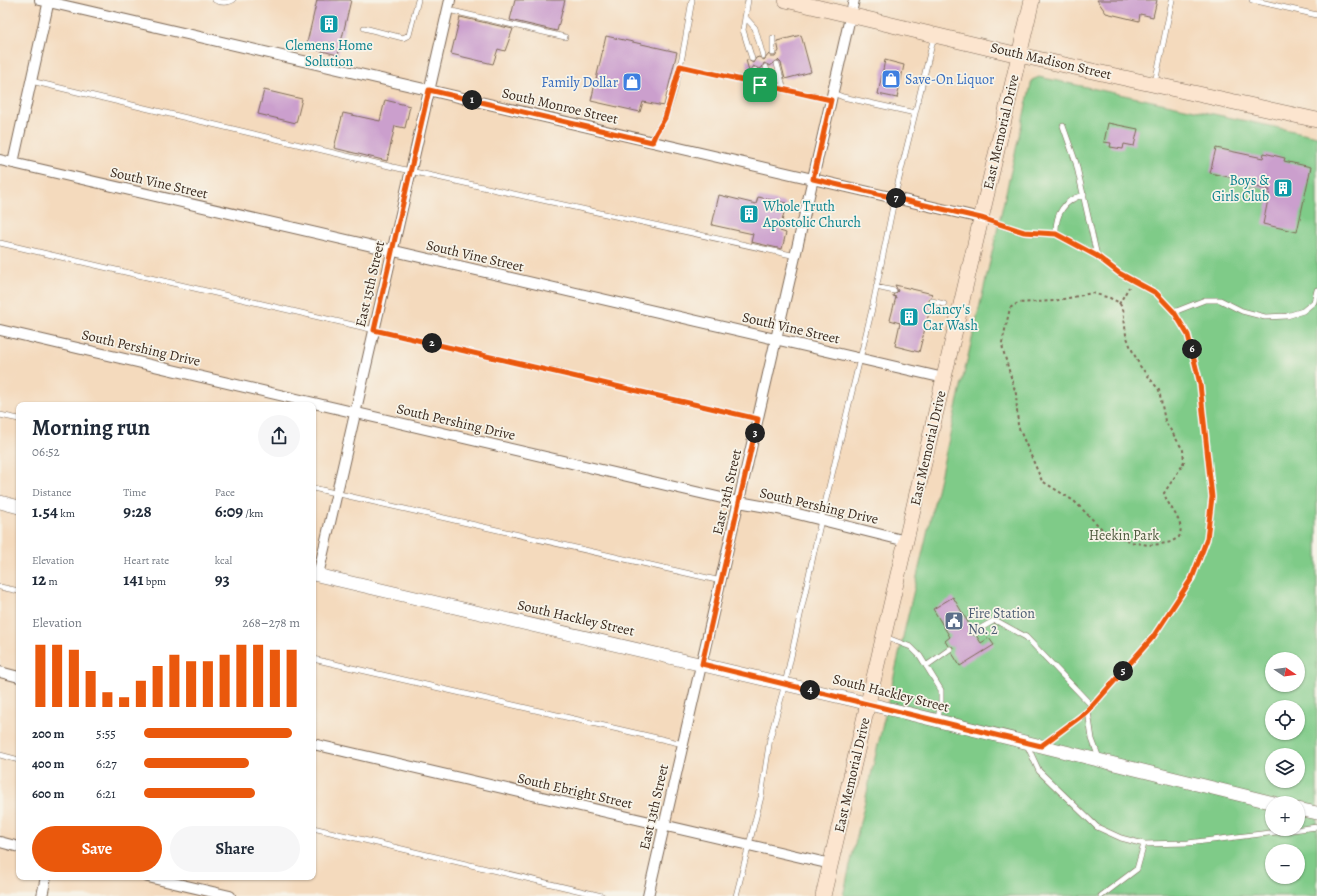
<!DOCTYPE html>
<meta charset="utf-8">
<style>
:root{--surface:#fff;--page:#f6f6f7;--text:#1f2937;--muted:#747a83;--accent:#ea580c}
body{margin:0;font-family:Alegreya,serif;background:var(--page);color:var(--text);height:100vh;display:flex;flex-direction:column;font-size:15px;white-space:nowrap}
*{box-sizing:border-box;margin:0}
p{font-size:13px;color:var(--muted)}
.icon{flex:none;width:22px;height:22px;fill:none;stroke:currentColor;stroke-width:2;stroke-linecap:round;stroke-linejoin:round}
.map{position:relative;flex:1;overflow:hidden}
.drawer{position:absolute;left:16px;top:402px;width:300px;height:478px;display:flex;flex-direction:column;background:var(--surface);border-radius:8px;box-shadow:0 1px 3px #0004}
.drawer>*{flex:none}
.needle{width:26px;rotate:103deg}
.tools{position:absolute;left:1265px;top:652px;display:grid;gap:8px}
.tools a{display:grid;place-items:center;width:40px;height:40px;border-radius:50%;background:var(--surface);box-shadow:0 1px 3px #0004;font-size:20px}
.pin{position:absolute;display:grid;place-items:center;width:34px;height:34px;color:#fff;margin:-17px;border-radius:8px;box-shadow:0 2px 6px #0006}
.km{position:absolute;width:20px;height:20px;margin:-10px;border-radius:50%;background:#222;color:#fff;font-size:11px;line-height:20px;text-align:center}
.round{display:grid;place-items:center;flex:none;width:42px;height:42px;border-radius:21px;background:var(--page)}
.head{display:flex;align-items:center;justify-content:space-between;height:68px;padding:0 16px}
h1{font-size:22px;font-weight:600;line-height:30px}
.stats{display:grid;grid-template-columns:repeat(3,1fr);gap:6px;height:68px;padding:4px 16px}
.stats div{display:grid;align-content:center}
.stats b{font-size:17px;font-weight:600}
.stats small{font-size:11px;font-weight:400}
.stats p{font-size:11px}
.chart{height:112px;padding:8px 16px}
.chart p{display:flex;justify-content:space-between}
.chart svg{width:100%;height:72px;margin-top:4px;stroke:var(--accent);stroke-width:6}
.action{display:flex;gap:8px;margin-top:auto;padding:8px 16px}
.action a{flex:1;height:46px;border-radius:24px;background:var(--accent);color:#fff;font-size:16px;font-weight:600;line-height:46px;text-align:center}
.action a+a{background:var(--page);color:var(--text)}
ul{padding:0 16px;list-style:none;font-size:13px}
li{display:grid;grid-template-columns:64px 48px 1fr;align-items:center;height:30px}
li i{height:10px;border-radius:5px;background:var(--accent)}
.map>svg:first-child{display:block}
.park{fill:#7fcb88;stroke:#5d7a53;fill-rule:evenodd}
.building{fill:#cb9fcd}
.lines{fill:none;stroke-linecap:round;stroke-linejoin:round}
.service-casing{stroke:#7c6856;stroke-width:6}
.minor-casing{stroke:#7c6856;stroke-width:12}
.tertiary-casing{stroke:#7c6856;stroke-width:14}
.secondary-casing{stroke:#7c6856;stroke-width:16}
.path{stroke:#7c6856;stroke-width:2;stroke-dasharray:3 3;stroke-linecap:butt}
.service{stroke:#fff;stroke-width:5}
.minor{stroke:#fff;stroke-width:10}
.tertiary{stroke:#fff;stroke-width:13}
.secondary{stroke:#fce5cf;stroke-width:15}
.route-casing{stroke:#fff;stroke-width:8}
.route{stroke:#ea580c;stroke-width:5}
.labels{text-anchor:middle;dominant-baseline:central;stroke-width:3.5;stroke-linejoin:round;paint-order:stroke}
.culture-label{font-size:14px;fill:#0d838f;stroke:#f7f3e8;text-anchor:start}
.street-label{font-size:14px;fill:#3b2a1e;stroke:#f7f3e8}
.shop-label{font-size:14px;fill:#366cbe;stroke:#f7f3e8;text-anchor:start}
.park-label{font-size:14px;fill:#4f5a3e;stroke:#f7f3e8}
.service-label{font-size:14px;fill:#4e5e75;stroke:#f7f3e8;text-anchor:start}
</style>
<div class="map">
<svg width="1317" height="896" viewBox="0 0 1317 896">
<rect width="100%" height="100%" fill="#f7f3e8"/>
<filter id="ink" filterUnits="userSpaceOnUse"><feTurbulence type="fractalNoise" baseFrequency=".025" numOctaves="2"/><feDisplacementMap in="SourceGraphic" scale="8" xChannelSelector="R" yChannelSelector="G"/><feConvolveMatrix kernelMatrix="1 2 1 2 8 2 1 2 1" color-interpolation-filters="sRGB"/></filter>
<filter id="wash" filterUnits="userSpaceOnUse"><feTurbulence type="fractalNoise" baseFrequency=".012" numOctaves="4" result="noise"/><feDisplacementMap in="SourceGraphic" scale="16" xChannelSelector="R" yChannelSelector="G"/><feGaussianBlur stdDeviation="0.9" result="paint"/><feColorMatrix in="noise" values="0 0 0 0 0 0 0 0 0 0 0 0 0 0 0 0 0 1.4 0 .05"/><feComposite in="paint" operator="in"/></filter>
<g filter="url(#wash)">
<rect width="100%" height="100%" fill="#f4dabd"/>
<!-- park -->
<path class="park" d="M1039,77L1317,136V896H843L1032,80ZM1272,659H1298V685H1272ZM1272,707H1298V733H1272ZM1272,755H1298V781H1272ZM1272,803H1298V829H1272ZM1272,851H1298V877H1272Z"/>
<g id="blocks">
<!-- building -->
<path class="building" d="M317,0H351L338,55L306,47Z
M515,0H565L557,31L510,20Z
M1097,0H1157L1153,17L1140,14L1139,21L1106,13Z
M460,17L513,29L505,51L498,49L493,64L451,54Z
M801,35L811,72L785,79L781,63L778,60L770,66L764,63L762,68L759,69L753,66L749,71L746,60H748L753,63L756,58L759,57L764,60L769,54L771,57H775L779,51L777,41Z
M606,36L677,52L664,106L643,102L640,112L591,101Z
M885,60L904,65L897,98L878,94Z
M264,90L302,99L296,123L258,114Z
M385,100L410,106L405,128L395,126L387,161L334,148L343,113L380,121Z
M1108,123L1138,129L1134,146L1124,144L1123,149L1110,147L1111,143L1104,142Z
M1216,148L1263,158L1264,153L1285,158L1284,161L1311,167L1297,232L1263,224L1270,190L1251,186L1252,182L1210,173Z
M719,195L756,204L758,197L786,203L780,231L786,233L782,249L751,242L753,234L712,225Z
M895,285L933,294L928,300L931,305L919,352L895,346L900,323L890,320L896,297L893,296V295L898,291Z
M953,597L972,629L971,634L976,635L981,643L989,638L994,645L960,666L952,653L953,647L948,646L945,641L950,637L933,609Z"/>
</g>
</g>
<g filter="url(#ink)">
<use href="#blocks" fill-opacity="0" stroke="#7c6856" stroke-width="1"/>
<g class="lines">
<defs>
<path id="service" d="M215,0C220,3 228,3 233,0
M748,0L743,30L752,59
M1252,0L1317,15
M448,10L565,37
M745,17L755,28L763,56
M364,28L403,38L409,35L418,0
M773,38V53
M777,64L784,90
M680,66L831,100
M766,67L772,87
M755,70L760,85
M31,81L410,171L796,256
M1155,83L1172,0
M833,93L843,97L915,113
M1063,126L1076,163L1097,256
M652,142C655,133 661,126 665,117C680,81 685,39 692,0
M983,219L1025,233L1056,234L1097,256L1119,273L1156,293L1174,312L1188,335L1200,383L1212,497L1207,539L1192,578L1153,637L1088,711L1043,744
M1056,234C1055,215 1064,199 1084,195
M0,243L758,419
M876,287L894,291
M932,301L944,304
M1174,312L1205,300H1220L1242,311L1265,317L1287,316L1303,311L1314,302L1317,290
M0,415L19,419
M313,488L721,581
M0,587L19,591
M974,632L995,620L1026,637L1092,706
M885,637L911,647L920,656L941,690V701L938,719
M313,659L683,744
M926,666L950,649
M1088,711L1092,739L1099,758
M1027,745L1039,771L1097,827L1121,838L1144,844L1188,843L1317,827
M0,755L19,760
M313,828L602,896
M736,896L761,797L770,738L785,684L821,520L872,309L896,191L934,36
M1101,896L1137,869L1144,844"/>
<path id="minor" d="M40,0L981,218
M0,160L944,378
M13,163L49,0
M0,330L739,502L778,509L906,541
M318,575L450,0
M0,672L19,677
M313,744L831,864
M0,842L19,847
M148,877L230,896
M42,896L46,877
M648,896L854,0"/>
<path id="tertiary" d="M0,502L19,507
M313,574L849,699L1274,803
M1298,809L1317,813"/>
<path id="secondary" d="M786,0L1019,55L1317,120
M823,896L1032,0"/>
</defs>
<!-- service casing -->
<use href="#service" class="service-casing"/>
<!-- minor casing -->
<use href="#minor" class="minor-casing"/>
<!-- tertiary casing -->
<use href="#tertiary" class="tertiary-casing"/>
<!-- secondary casing -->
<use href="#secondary" class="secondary-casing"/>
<!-- path -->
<path class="path" d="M1092,293L1110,298L1118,302L1123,308L1126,335L1131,348L1140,366L1159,390L1165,421L1183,450L1184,461L1182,466L1164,493C1168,508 1186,521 1179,537L1171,542L1161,544L1148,545L1131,542L1103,530L1074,501L1042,481L1018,426L1016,394L1003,350L1002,343L1010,308L1018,303L1054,301Z
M1119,304L1129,287"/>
<!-- service -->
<use href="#service" class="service"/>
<!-- minor -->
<use href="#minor" class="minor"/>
<!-- tertiary -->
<use href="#tertiary" class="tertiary"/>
<!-- secondary -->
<use href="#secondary" class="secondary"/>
</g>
</g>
<g class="lines" filter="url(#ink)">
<defs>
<path id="route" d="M680,66L831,100L813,179L981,218L1024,232L1056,234L1097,256L1119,273L1156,293L1174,312L1188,335L1200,384L1212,497L1207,539L1192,578L1153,637L1088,711L1041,746L702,664L758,419L374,330L429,90L652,142L656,133L665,118Z"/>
</defs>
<!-- route casing -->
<use href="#route" class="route-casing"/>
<!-- route -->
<use href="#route" class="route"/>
</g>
<!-- icons -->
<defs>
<symbol id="building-square" viewBox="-11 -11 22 22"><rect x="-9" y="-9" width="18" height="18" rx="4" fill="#0f9aa8" stroke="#f7f3e8"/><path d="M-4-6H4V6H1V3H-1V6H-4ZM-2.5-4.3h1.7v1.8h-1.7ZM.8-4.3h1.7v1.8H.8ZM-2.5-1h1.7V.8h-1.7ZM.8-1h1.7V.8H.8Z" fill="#fff"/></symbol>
<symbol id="shop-square" viewBox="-11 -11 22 22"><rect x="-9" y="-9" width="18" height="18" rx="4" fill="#3f7fe0" stroke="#f7f3e8"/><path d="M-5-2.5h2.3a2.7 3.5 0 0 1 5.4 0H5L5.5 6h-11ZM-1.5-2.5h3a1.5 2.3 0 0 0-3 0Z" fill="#fff"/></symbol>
<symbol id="civic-square" viewBox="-11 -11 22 22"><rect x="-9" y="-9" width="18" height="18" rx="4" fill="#5c6f8a" stroke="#f7f3e8"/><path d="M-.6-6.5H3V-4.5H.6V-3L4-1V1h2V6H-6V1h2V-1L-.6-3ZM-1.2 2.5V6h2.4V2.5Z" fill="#fff"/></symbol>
</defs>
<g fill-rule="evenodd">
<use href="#building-square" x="318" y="13" width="22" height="22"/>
<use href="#shop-square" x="880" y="68" width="22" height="22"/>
<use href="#shop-square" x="621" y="71" width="22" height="22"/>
<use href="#building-square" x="1272" y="177" width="22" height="22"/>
<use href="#building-square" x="738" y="203" width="22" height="22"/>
<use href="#building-square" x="898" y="306" width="22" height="22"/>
<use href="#civic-square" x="943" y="610" width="22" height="22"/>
</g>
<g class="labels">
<!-- culture labels -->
<g class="culture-label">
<text x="329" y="45" text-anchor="middle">Clemens Home<tspan x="329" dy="16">Solution</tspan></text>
<text x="1269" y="180" text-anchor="end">Boys &amp;<tspan x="1269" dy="16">Girls Club</tspan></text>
<text x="763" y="206">Whole Truth<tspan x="763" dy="16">Apostolic Church</tspan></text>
<text x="923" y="309">Clancy's<tspan x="923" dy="16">Car Wash</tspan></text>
</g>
<!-- street labels -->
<g class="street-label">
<text transform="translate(1051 61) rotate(13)">South Madison Street</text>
<text transform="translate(560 106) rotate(13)">South Monroe Street</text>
<text transform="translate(1001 132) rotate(-77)">East Memorial Drive</text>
<text transform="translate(159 183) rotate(13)">South Vine Street</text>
<text transform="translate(475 256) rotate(13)">South Vine Street</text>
<text transform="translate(370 284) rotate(-77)">East 15th Street</text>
<text transform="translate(791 328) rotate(13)">South Vine Street</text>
<text transform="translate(141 348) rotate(13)">South Pershing Drive</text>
<text transform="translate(456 422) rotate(13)">South Pershing Drive</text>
<text transform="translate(928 448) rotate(-77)">East Memorial Drive</text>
<text transform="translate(727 492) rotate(-77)">East 13th Street</text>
<text transform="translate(819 506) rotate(13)">South Pershing Drive</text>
<text transform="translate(576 618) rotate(13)">South Hackley Street</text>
<text transform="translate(891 693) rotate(14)">South Hackley Street</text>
<text transform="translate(852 775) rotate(-77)">East Memorial Drive</text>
<text transform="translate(575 791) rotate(13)">South Ebright Street</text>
<text transform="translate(654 807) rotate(-77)">East 13th Street</text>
</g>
<!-- shop labels -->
<g class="shop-label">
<text x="905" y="79">Save-On Liquor</text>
<text x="618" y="82" text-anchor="end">Family Dollar</text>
</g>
<!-- park labels -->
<g class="park-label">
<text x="1124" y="535">Heekin Park</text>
</g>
<!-- service labels -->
<g class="service-label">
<text x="968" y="613">Fire Station<tspan x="968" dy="16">No. 2</tspan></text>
</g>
</g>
</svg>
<div class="tools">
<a><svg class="needle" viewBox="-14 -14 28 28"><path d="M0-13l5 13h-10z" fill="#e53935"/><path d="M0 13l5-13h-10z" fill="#747a83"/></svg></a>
<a><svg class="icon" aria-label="locate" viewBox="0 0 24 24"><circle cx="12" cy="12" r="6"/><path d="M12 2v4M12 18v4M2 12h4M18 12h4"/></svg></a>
<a><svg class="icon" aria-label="layers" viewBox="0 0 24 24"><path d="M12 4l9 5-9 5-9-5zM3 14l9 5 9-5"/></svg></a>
<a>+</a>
<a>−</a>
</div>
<div class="pin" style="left:760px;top:85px;background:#1e9e55"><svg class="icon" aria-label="arrive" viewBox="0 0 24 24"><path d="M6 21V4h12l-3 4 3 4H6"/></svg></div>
<b class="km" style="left:472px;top:100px">1</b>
<b class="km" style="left:432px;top:343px">2</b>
<b class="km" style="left:755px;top:433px">3</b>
<b class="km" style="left:810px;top:690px">4</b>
<b class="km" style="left:1123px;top:671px">5</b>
<b class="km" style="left:1192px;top:349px">6</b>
<b class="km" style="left:896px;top:198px">7</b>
<section class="drawer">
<div class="head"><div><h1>Morning run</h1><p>06:52</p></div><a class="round"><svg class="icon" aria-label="share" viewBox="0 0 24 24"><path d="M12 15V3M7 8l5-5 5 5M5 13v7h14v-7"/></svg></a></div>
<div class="stats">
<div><p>Distance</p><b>1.54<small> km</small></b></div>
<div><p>Time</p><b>9:28</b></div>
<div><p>Pace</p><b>6:09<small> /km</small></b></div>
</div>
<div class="stats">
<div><p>Elevation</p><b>12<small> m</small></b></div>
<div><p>Heart rate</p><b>141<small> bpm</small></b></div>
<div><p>kcal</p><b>93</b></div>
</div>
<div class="chart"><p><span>Elevation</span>268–278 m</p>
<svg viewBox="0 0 160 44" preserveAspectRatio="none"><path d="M5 44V6M15 44V6M25 44V9M35 44V22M45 44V35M55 44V38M65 44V28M75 44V19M85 44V12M95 44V16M105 44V16M115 44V12M125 44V6M135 44V6M145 44V9M155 44V9"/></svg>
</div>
<ul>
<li><b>200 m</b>5:55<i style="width:95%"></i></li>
<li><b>400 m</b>6:27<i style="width:67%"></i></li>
<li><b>600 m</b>6:21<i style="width:71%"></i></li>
</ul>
<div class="action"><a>Save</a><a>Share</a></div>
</section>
</div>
